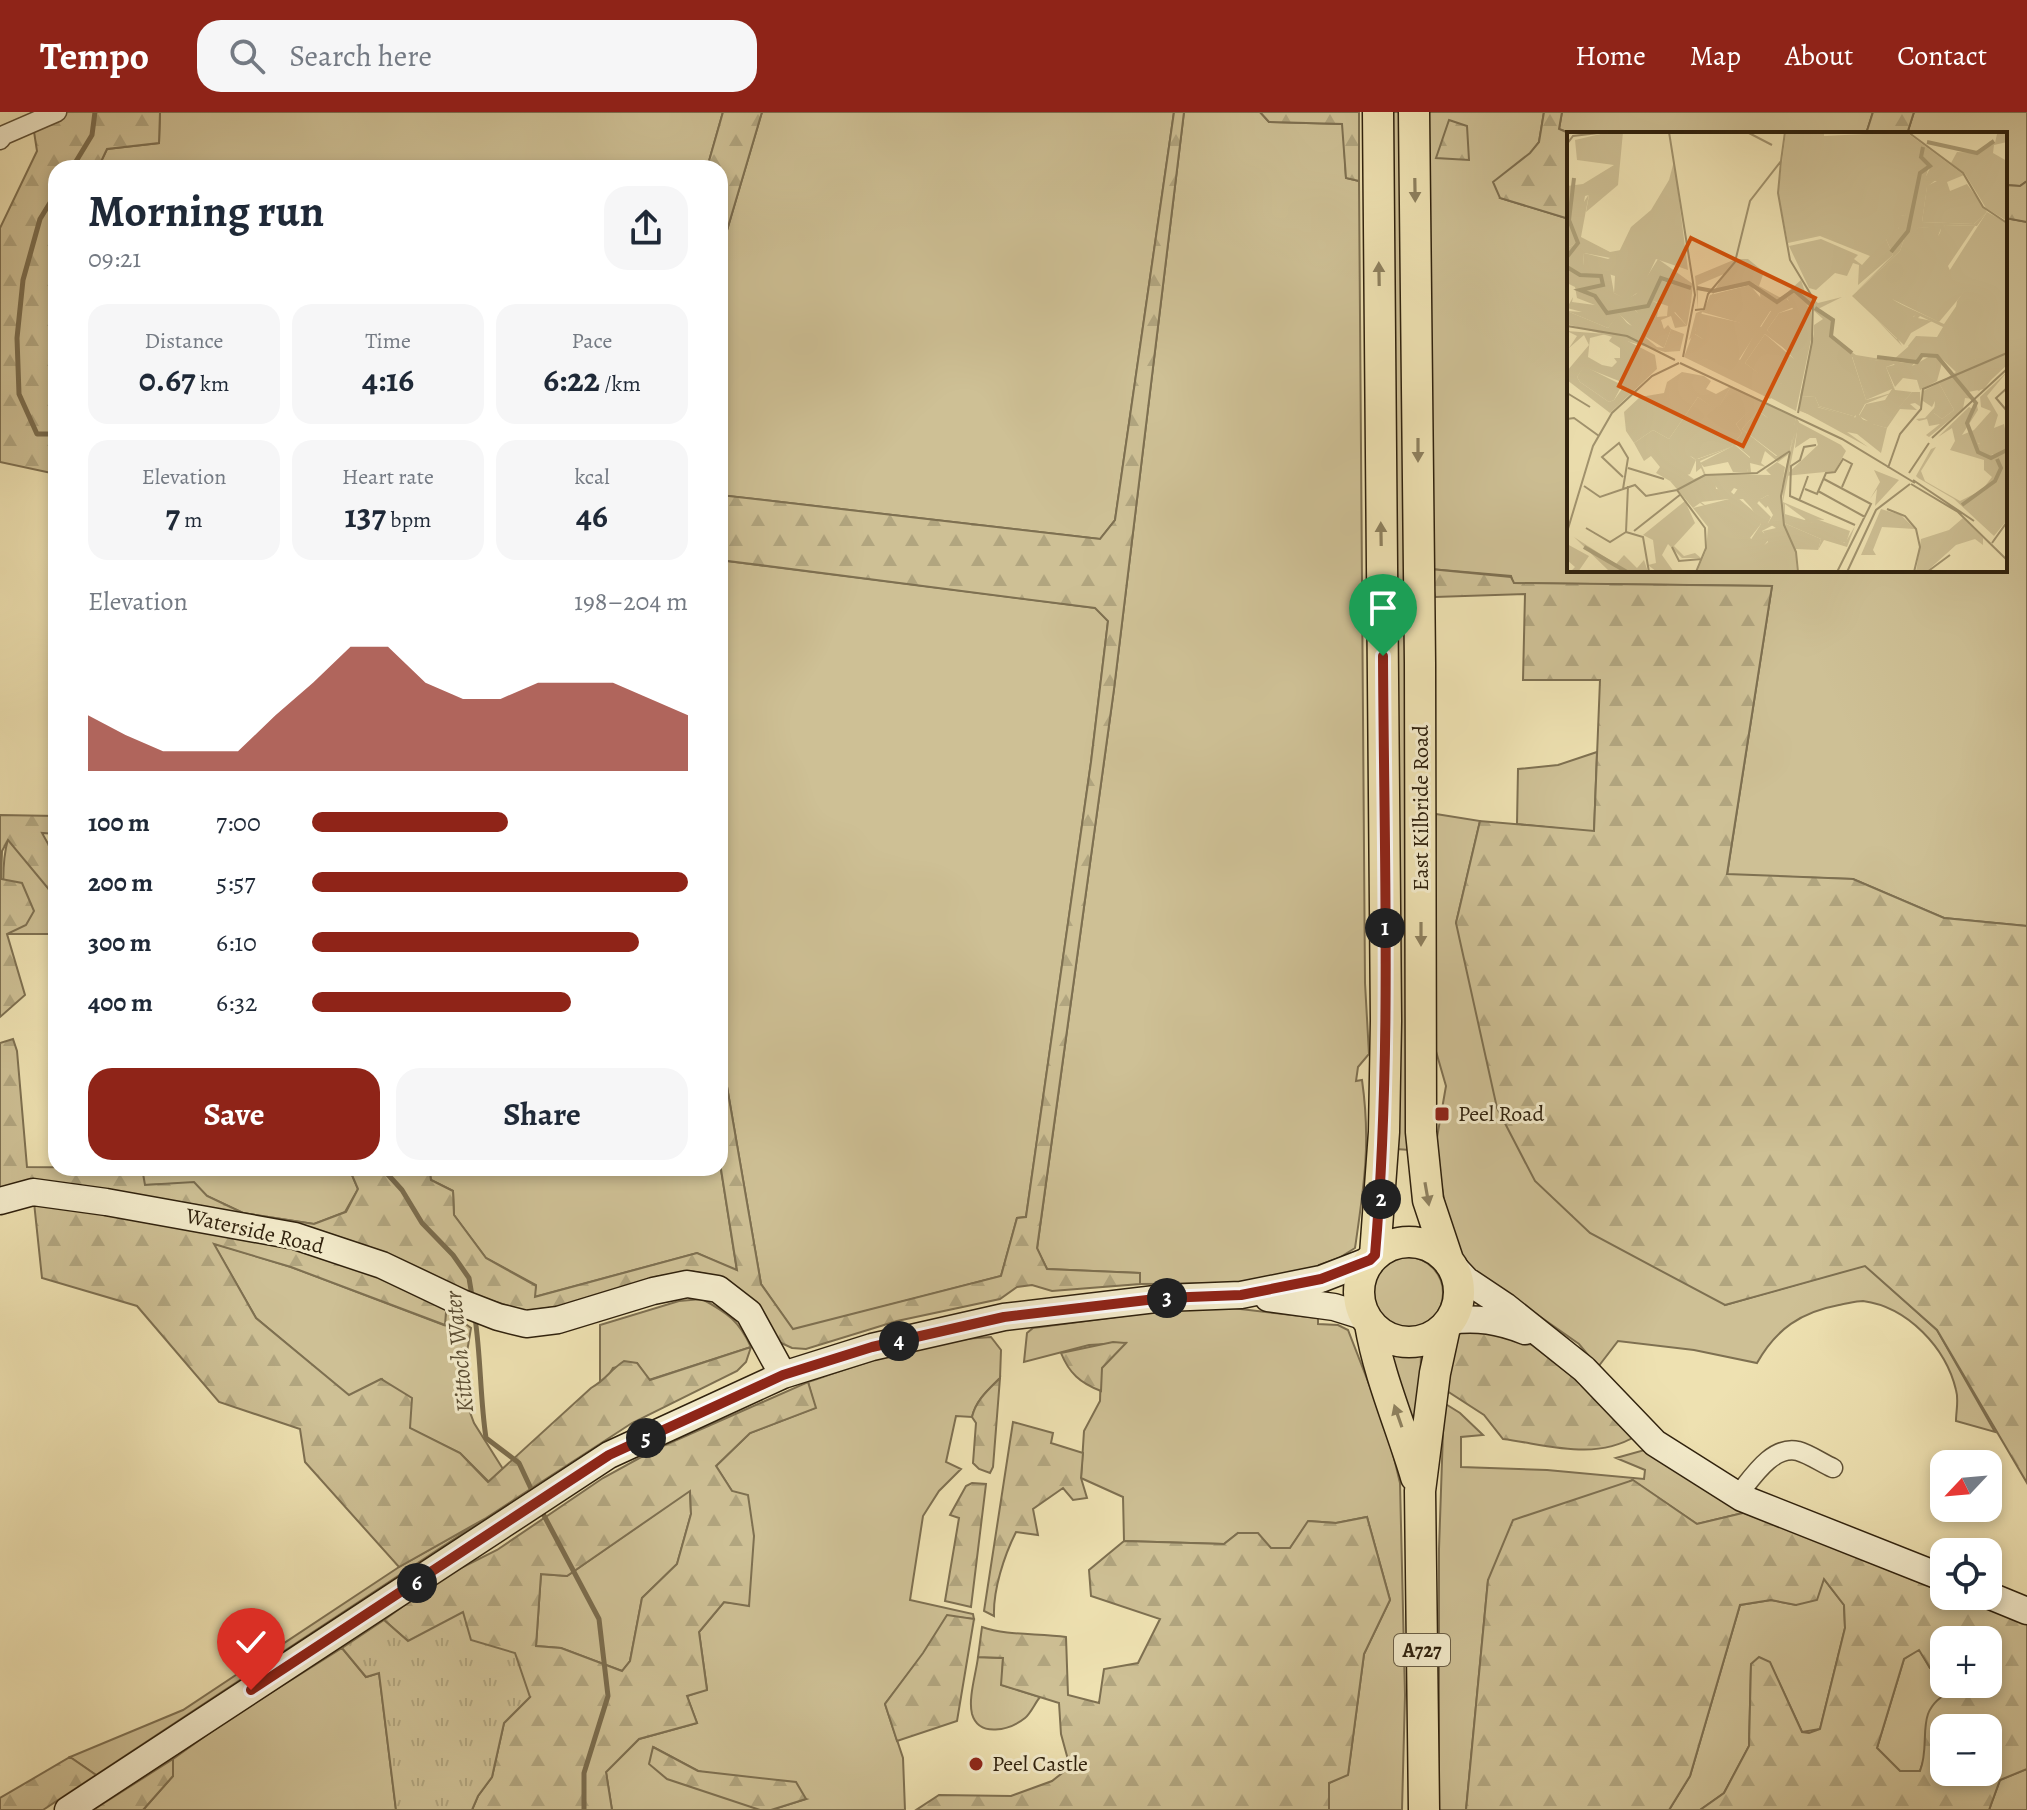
<!DOCTYPE html>
<meta charset="utf-8">
<style>
:root{--surface:#fff;--page:#f6f6f7;--text:#1f2937;--muted:#747a83;--accent:#8f2418}
body{margin:0;font-family:Alegreya,serif;background:var(--page);color:var(--text);height:100vh;display:flex;flex-direction:column;font-size:30px;white-space:nowrap}
*{box-sizing:border-box;margin:0}
p{font-size:26px;color:var(--muted)}
.icon{flex:none;width:44px;height:44px;fill:none;stroke:currentColor;stroke-width:2;stroke-linecap:round;stroke-linejoin:round}
.map{position:relative;flex:1;overflow:hidden}
.panel{position:absolute;left:48px;top:48px;width:680px;height:1016px;display:flex;flex-direction:column;background:var(--surface);border-radius:24px;box-shadow:0 4px 12px #0003}
.panel>*{flex:none}
.needle{width:52px;rotate:244deg}
.tools{position:absolute;left:1930px;top:1338px;display:grid;gap:16px}
.tools a{display:grid;place-items:center;width:72px;height:72px;border-radius:16px;background:var(--surface);box-shadow:0 4px 12px #0003;font-size:40px}
.pin{position:absolute;display:grid;place-items:center;width:68px;height:68px;color:#fff;margin:-82px -34px;border-radius:50% 50% 50% 0;rotate:-45deg;box-shadow:0 0 8px #0007}
.pin .icon{rotate:45deg}
.km{position:absolute;width:40px;height:40px;margin:-20px;border-radius:50%;background:#222;color:#fff;font-size:22px;line-height:40px;text-align:center}
.round{display:grid;place-items:center;flex:none;width:84px;height:84px;border-radius:24px;background:var(--page)}
.overview{display:flex;align-items:center;justify-content:space-between;height:136px;padding:0 40px}
h1{font-size:44px;font-weight:700;line-height:60px}
.figures{display:grid;grid-template-columns:repeat(3,1fr);gap:12px;height:136px;padding:8px 40px}
.figures div{display:grid;align-content:center;border-radius:20px;background:var(--page);text-align:center}
.figures b{font-size:34px;font-weight:700}
.figures small{font-size:22px;font-weight:400}
.figures p{font-size:22px}
.chart{height:224px;padding:16px 40px}
.chart p{display:flex;justify-content:space-between}
.chart svg{width:100%;height:144px;margin-top:8px;fill:var(--accent);opacity:.7}
.cta{display:flex;gap:16px;margin-top:auto;padding:16px 40px}
.cta a{flex:1;height:92px;border-radius:24px;background:var(--accent);color:#fff;font-size:32px;font-weight:700;line-height:92px;text-align:center}
.cta a+a{background:var(--page);color:var(--text)}
ul{padding:0 40px;list-style:none;font-size:26px}
li{display:grid;grid-template-columns:128px 96px 1fr;align-items:center;height:60px}
li i{height:20px;border-radius:10px;background:var(--accent)}
header{display:flex;align-items:center;gap:48px;box-sizing:border-box;height:112px;padding:0 40px;background:var(--accent);color:#fff}
header strong{font-size:38px}
nav{display:flex;gap:44px;margin-inline-start:auto;font-size:28px}
.search{width:560px;height:72px;background:var(--page);display:flex;align-items:center;gap:20px;box-sizing:border-box;padding:0 28px;border-radius:24px;color:var(--muted);font-size:30px}
.map>svg:first-child{display:block}
.green{fill:#cec095;stroke:#7e7051;stroke-width:2}
.forest{fill:url(#forest-firs);stroke:#7e7051;stroke-width:2;fill-rule:evenodd}
.park{fill:url(#park-tufts);stroke:#7e7051;stroke-width:2}
.lines{fill:none;stroke-linecap:round;stroke-linejoin:round}
.stream{stroke:#7b6d4e;stroke-width:5}
.street-casing{stroke:#5f5136;stroke-width:21}
.secondary-casing{stroke:#2f210d;stroke-width:29}
.primary-casing{stroke:#2f210d;stroke-width:33}
.street{stroke:#f4eccc;stroke-width:18}
.secondary{stroke:#f4eccc;stroke-width:26}
.primary{stroke:#eee1b1;stroke-width:30}
.oneway{fill:#8e815f}
.route-casing{stroke:#fff;stroke-width:16}
.route{stroke:#8f2418;stroke-width:10}
.poi-dot{fill:#8f2418;stroke:#f4eccc;stroke-width:3}
.labels{text-anchor:middle;dominant-baseline:central;stroke-width:6;stroke-linejoin:round;paint-order:stroke}
.shield{fill:#f4eccc;stroke:#6a5e46;stroke-width:2}
.shield-label{font-size:20px;font-weight:bold;fill:#2f210d}
.street-label{font-size:22px;fill:#2f210d;stroke:#f4eccc}
.poi-label{font-size:22px;fill:#2f210d;stroke:#f4eccc;text-anchor:start}
.water-label{font-size:24px;font-style:italic;fill:#5b4d33;stroke:#f4eccc}
.inset-river{fill:none;stroke:#ada079;stroke-width:4}
.inset-road{fill:none;stroke:#a2946f;stroke-width:2}
.view{fill:#d6530c;fill-opacity:0.15;stroke:#d6530c;stroke-width:4}
.inset-edge{fill:none;stroke:#2f210d;stroke-width:4}
</style>
<header>
<strong>Tempo</strong>
<div class="search"><svg class="icon" aria-label="search" viewBox="0 0 24 24"><circle cx="10" cy="10" r="6"/><path d="M15 15l6 6"/></svg>Search here</div>
<nav><a>Home</a><a>Map</a><a>About</a><a>Contact</a></nav>
</header>
<div class="map">
<svg width="2027" height="1698" viewBox="0 0 2027 1698">
<defs>
<pattern id="forest-firs" width="22" height="20" patternUnits="userSpaceOnUse" patternTransform="scale(2)"><rect width="22" height="20" fill="#cec095"/><path d="M5 1l3.5 6h-7zM16 11l3.5 6h-7z" fill="#b1a57f"/></pattern>
<pattern id="park-tufts" width="24" height="20" patternUnits="userSpaceOnUse" patternTransform="scale(2)"><rect width="24" height="20" fill="#cec095"/><path d="M3 7l-1-3M5 7V3M7 7l1-3M15 17l-1-3M17 17v-4M19 17l1-3" fill="none" stroke="#b1a57f"/></pattern>
</defs>
<rect width="100%" height="100%" fill="#eee1b1"/>
<filter id="stains"><feTurbulence type="fractalNoise" baseFrequency=".0025" numOctaves="4"/><feColorMatrix values="0 0 0 0 .2 0 0 0 0 .09 0 0 0 0 .02 0 0 0 .5 -.17"/></filter>
<radialGradient id="worn" r=".72"><stop offset=".6" stop-color="#630" stop-opacity="0"/><stop offset="1" stop-color="#630" stop-opacity=".3"/></radialGradient>
<!-- green -->
<path class="green" d="M160,0H723L707,56H98L107,37L159,31Z
M762,0H1174L1115,408L1100,427L720,383V142Z
M1184,0H1260L1269,10L1343,12L1346,66L1359,69L1365,871L1369,942L1358,955L1356,969L1362,968C1371,1031 1364,1074 1355,1136L1339,1146L1319,1153V1161L1245,1171L1140,1172L1139,1161L1047,1157L1037,1137L1114,577Z
M1388,0H1400L1410,1038L1396,1037Z
M1423,0H1544L1539,30L1500,86L1569,107V458H2005V106L2027,110V814L1944,806L1853,767L1727,763L1772,474L1513,471L1511,464L1430,457Z
M1562,0H1873L1866,22H1572L1559,17Z
M1914,0H2027V69L2020,74L2005,73V22H1907Z
M56,147V278L51,276L53,153Z
M720,448L1096,496L1108,509L1091,650L1026,1105L1017,1106L1001,1164L793,1218L761,1172L720,934Z
M1597,640L1594,720L1517,712L1518,657L1558,653Z
M1436,702L1480,709L1456,811L1725,1193L1865,1153L1937,1218L1995,1320L1956,1309C1956,1299 1959,1288 1956,1278C1946,1236 1908,1195 1863,1189C1856,1189 1846,1192 1839,1193C1801,1200 1776,1217 1757,1251L1694,1238L1618,1229L1598,1255L1579,1232L1465,1152L1448,1110L1435,1037L1446,974L1431,922Z
M8,727C28,752 71,787 53,822H7C4,791 0,756 8,727Z
M720,1051L737,1159L697,1141L534,1185L536,1173L486,1146L454,1103L453,1079L431,1068L429,1056H720Z
M142,1056H349L358,1077L345,1100L314,1112L243,1101L207,1084L194,1071L144,1073Z
M213,1131L291,1155L444,1213L446,1198L471,1216L461,1276L474,1311L503,1357L489,1370L460,1341L409,1316L382,1267L349,1284L256,1206Z
M1371 1181a36 36 0 1 1 72 0a36 36 0 1 1-72 0Z
M702,1187C728,1201 739,1209 751,1235L649,1268L637,1251L613,1256L604,1271H600V1213L679,1189Z
M1192,1195L1232,1196L1318,1206V1212L1338,1213L1348,1218L1388,1321L1400,1371L1405,1583L1402,1698H1329V1671L1348,1662L1364,1542L1390,1488L1367,1405L1336,1411L1309,1409L1290,1436H1271L1238,1421L1224,1432L1124,1429L1123,1385L1081,1366L1084,1319L1100,1289L1101,1256L1125,1231L1089,1233L1024,1250L1027,1221L1033,1216Z
M991,1225L1001,1238L1000,1266C988,1278 976,1288 972,1305L956,1304L946,1350L961,1357L939,1379L923,1404L910,1488L973,1502L974,1507L947,1504L924,1541L885,1592L903,1646L905,1698H771L806,1687L698,1659L653,1635L744,1691L760,1698H612L606,1660L639,1627L697,1611L687,1584L707,1577L699,1520L724,1490L749,1493L732,1379L716,1354L750,1321L815,1296L808,1270C867,1250 928,1228 991,1225Z
M1385,1237L1409,1243L1421,1240L1419,1341Z
M1444,1291L1460,1301L1483,1323L1461,1325V1355L1547,1358L1644,1367L1645,1358L1616,1346L1648,1337L1747,1400L1697,1412L1632,1368L1488,1468L1466,1698H1439V1437Z
M690,1378L691,1402L677,1452L642,1486L630,1549L622,1559L561,1536L536,1534L541,1462L567,1464Z
M486,1406L96,1663L70,1645L183,1598L399,1455Z
M1823,1466L1844,1493L1845,1516L1820,1617L1802,1620L1770,1551L1751,1553L1749,1634L1724,1681L1700,1698H1669L1690,1664L1740,1493L1771,1488L1796,1493Z
M342,1536L366,1565L379,1561L396,1698H143L173,1664V1647L232,1605Z
M1919,1537L1930,1556H1944V1572H1968C1907,1602 1939,1610 1920,1659H1900L1877,1636L1904,1547Z
M978,1545L1003,1546L1002,1573L1040,1585C1035,1591 1031,1601 1025,1606C1010,1618 979,1626 972,1602C968,1586 976,1562 978,1545Z
M2027,1657V1698H1989L2000,1668Z"/>
<!-- forest -->
<path class="forest" d="M31,0H160L159,31L107,37L98,56H56V147L53,153L51,276L56,278V362L0,350V116L37,39Z
M723,0H762L720,142V56H707Z
M1174,0H1184L1114,577L1037,1136L1047,1157L1140,1161V1172L1052,1179L1032,1173L1017,1175L1000,1187L897,1209L806,1237L792,1236L779,1230L762,1198L739,1177L712,1163L690,1159L655,1165L562,1194L525,1199L448,1175L445,1213L291,1155L214,1132L256,1206L349,1283L381,1267L412,1286L410,1316L460,1341L488,1370L591,1276C607,1267 609,1259 624,1249L637,1251L650,1268L751,1235L746,1250L737,1259L632,1311L486,1406L399,1455L305,1350L300,1317L219,1290L137,1194L42,1166L33,1081L0,1089V931L13,927L17,939L27,1055L142,1056L145,1073L194,1070L207,1084L243,1101L314,1112L346,1100L358,1077L349,1056H429L431,1068L453,1079L454,1103L486,1146L536,1174L535,1185L697,1141L737,1158L720,1051V934L761,1172L793,1217L1001,1164L1017,1106L1026,1105L1091,650L1108,509L1095,496L720,448V383L1100,427L1115,408Z
M1260,0H1359V69L1346,66L1342,12L1269,10Z
M1544,0H1562L1559,17L1571,22H1569V107L1500,86L1493,70L1530,41L1539,30Z
M1873,0H1914L1907,22H1866Z
M1449,8L1467,14L1469,48L1436,46Z
M2027,69V110L2005,106V73L2020,74Z
M1430,457L1511,465L1514,471L1772,474L1727,762L1853,767L1944,806L2027,814V1371L1937,1218L1865,1154L1725,1193L1590,1121L1535,1069L1497,996L1456,811L1480,709L1594,719L1600,568H1523L1525,482L1435,485Z
M0,703L56,704V722L42,721L56,746V786L8,728L2,739L1,767L22,771L34,799L26,813L7,822L25,883L0,905Z
M1463,1218L1524,1226L1594,1282L1636,1324C1594,1349 1549,1333 1503,1327L1484,1303L1444,1277L1452,1229Z
M1113,1230L1126,1231L1102,1256L1101,1279C1080,1271 1069,1261 1061,1241Z
M1000,1266L993,1355L990,1361L979,1357L973,1351L976,1311L972,1305C976,1288 988,1278 1000,1266Z
M808,1270L816,1296L750,1321L716,1354L732,1379L748,1383L754,1424L749,1494L724,1490L699,1520L707,1578L687,1584L697,1611L639,1627L606,1660L612,1698H472L478,1684L492,1665L504,1611L530,1585L408,1529L384,1508L445,1464L497,1438L603,1366L654,1338ZM690,1379L691,1402L677,1452L642,1486L630,1549L622,1559L561,1536L536,1534L541,1462L567,1464Z
M1013,1310L1053,1321L1051,1331L1083,1341L1081,1366L1087,1386L1073,1388L1063,1376L1033,1397L1038,1423L1016,1420C1004,1444 993,1478 994,1504L984,1499Z
M1633,1368L1697,1412L1747,1400L1944,1478V1484H1960L2027,1510V1657L2000,1668L1989,1698H1700L1724,1681L1749,1634L1751,1552L1759,1545L1770,1550L1802,1620L1809,1621L1820,1617L1845,1516L1844,1493L1824,1467L1817,1488L1796,1493L1771,1488L1740,1493L1690,1664L1669,1698H1466L1488,1468L1513,1408ZM1944,1528H1988V1572C1967,1572 1937,1579 1928,1602C1922,1619 1928,1639 1920,1659H1900L1877,1636L1904,1547L1919,1538L1930,1556H1944ZM1944,1616H1988V1660H1944Z
M972,1371L986,1372L971,1495L945,1489L959,1406L950,1403L966,1374Z
M1367,1405L1390,1488L1364,1542L1348,1663L1329,1671V1698H916L939,1683L1011,1684L1052,1669L1070,1655L1061,1622L1059,1591L1001,1573L1003,1546L978,1545L982,1515C1007,1524 1038,1521 1066,1525L1068,1583L1099,1591L1104,1557L1138,1551L1160,1507L1091,1484L1089,1458L1124,1429L1224,1432L1238,1421H1258L1271,1436H1290L1308,1409L1336,1411Z
M947,1503L974,1507L957,1609L897,1629L885,1592L923,1541Z
M653,1635L698,1659L796,1670L806,1687L771,1698H760L667,1667L649,1652Z
M70,1645L96,1663L43,1698H0V1686Z
M173,1647V1664L143,1698H93Z"/>
<!-- park -->
<path class="park" d="M463,1500L471,1528L515,1541L530,1585L504,1611L492,1665L478,1684L472,1698H396L379,1561L366,1565L342,1536L384,1508L408,1529Z"/>
<g class="lines">
<!-- stream -->
<path class="stream" d="M72,56L92,23L95,0
M56,81L40,107L23,168L17,226L19,282L37,322H56
M382,1056L402,1078L422,1111L453,1143L469,1166L472,1184
M475,1206C481,1246 480,1286 486,1326L519,1351L534,1383
M540,1396L599,1507L608,1584L584,1661V1698"/>
<defs>
<path id="street" d="M0,28L4,23L57,0
M1738,1383C1752,1366 1772,1333 1798,1339C1809,1342 1822,1351 1833,1356"/>
<path id="secondary" d="M0,1089L33,1080L106,1090L295,1124L382,1153L462,1191L498,1205L526,1212L558,1208L653,1179L687,1172L718,1177L749,1201L783,1263
M1451,1152L1466,1168L1505,1194L1584,1257L1655,1331L1742,1386L1944,1466
M1268,1186L1334,1195L1366,1205
M1450,1209C1477,1205 1499,1209 1525,1219
M1988,1483L2027,1499
M68,1698L609,1343L783,1263L872,1235L1004,1205L1164,1186L1241,1183L1321,1167L1370,1148"/>
<path id="primary" d="M1414,0L1420,551L1421,1020L1428,1088L1448,1148
M1359 1180a50 50 0 1 1 100 0a50 50 0 1 1-100 0Z
M1375,1143L1384,1020L1386,909L1378,0
M1370,1212C1379,1265 1401,1314 1416,1365
M1424,1698L1420,1379L1435,1261L1445,1215"/>
</defs>
<!-- street casing -->
<use href="#street" class="street-casing"/>
<!-- secondary casing -->
<use href="#secondary" class="secondary-casing"/>
<!-- primary casing -->
<use href="#primary" class="primary-casing"/>
<!-- street -->
<use href="#street" class="street"/>
<!-- secondary -->
<use href="#secondary" class="secondary"/>
<!-- primary -->
<use href="#primary" class="primary"/>
</g>
<!-- one-way arrows -->
<defs><path id="oneway-solid" d="M-6-.8H1V-3.2L6.5 0L1 3.2V.8H-6Z" transform="scale(2)"/></defs>
<g class="oneway">
<use href="#oneway-solid" transform="translate(1415 78) rotate(89)"/>
<use href="#oneway-solid" transform="translate(1379 162) rotate(-91)"/>
<use href="#oneway-solid" transform="translate(1418 338) rotate(90)"/>
<use href="#oneway-solid" transform="translate(1381 422) rotate(-91)"/>
<use href="#oneway-solid" transform="translate(1421 822) rotate(90)"/>
<use href="#oneway-solid" transform="translate(1427 1082) rotate(80)"/>
<use href="#oneway-solid" transform="translate(1398 1304) rotate(-109)"/>
</g>
<g class="lines">
<defs>
<path id="route" d="M251,1578L609,1343L783,1263L872,1235L1004,1205L1164,1186L1241,1183L1321,1167L1370,1148L1375,1143C1392,944 1384,744 1383,544"/>
</defs>
<!-- route casing -->
<use href="#route" class="route-casing"/>
<!-- route -->
<use href="#route" class="route"/>
</g>
<!-- markers -->
<g class="poi-dot">
<rect x="1434" y="994" width="16" height="16" rx="4"/>
<circle cx="976" cy="1652" r="8"/>
</g>
<g class="labels">
<!-- shield labels -->
<rect class="shield" x="1394" y="1522" width="56" height="32" rx="6"/>
<g class="shield-label">
<text x="1422" y="1538">A727</text>
</g>
<!-- street labels -->
<g class="street-label">
<text transform="translate(1421 696) rotate(-90)">East Kilbride Road</text>
<text transform="translate(255 1119) rotate(13)">Waterside Road</text>
</g>
<!-- poi labels -->
<g class="poi-label">
<text x="1458" y="1002">Peel Road</text>
<text x="992" y="1652">Peel Castle</text>
</g>
<!-- water labels -->
<g class="water-label">
<text transform="translate(459 1240) rotate(-96)">Kittoch Water</text>
</g>
</g>
<!-- overview -->
<g transform="translate(1567 20)">
<rect width="440" height="440" fill="#eee1b1"/>
<path d="M42,0H56L51,53L19,80L22,63L18,64L10,111L0,116V54L16,52L47,33L10,28L8,8ZM219,0H257V4L339,0L397,43L380,50L383,59L400,52L420,80L407,92L355,90L360,54L370,49L357,48L363,36L347,41V66L338,84L323,82L332,96L319,107L326,123L291,153L292,133L286,131L280,144L268,141L249,158L242,156L222,114L254,107L291,123L287,127L295,133L303,124L253,104L221,111L211,61ZM425,0H440V10L427,13L426,21L440,29V89L419,76L398,42L384,31L390,20L412,21L423,9L428,11L430,2ZM107,29L121,138L89,127L74,158L60,168L47,161L48,144L16,134L17,121L41,127L51,122L64,95L84,78L102,48ZM378,93L408,94L381,134L389,152L399,158L372,190L325,167L350,182L346,185L365,189L344,201L337,213L285,164L333,119L337,107L351,96L375,94L371,104ZM93,148L105,152L114,166L124,170L120,194L108,180L104,184L101,174L83,168L93,165ZM183,153L204,178L171,229L191,241L178,231L198,202L227,227L200,198L212,181L226,177L220,166L226,160L235,165L244,179L245,203L229,279L202,265L215,251L195,263L117,225L126,201L136,207L128,198L131,181L175,191L137,179L143,163ZM65,175L75,185L79,206L90,215L97,216L104,197L117,202L113,219L98,220L0,192V179L41,196L49,185L65,194L50,180ZM342,214L353,223L345,234L365,223L355,222H370L375,231L370,249L353,258L350,248L336,246L328,255L319,235L339,230L326,228ZM285,224L313,229L328,258L345,260L320,290L306,292L320,296L314,321L290,302L280,300L301,315L235,279L250,275L301,289L292,284L299,272L318,268L325,257L299,268ZM17,234L55,253L47,268L42,270L13,250L10,245ZM372,251L387,278L375,287L367,281L368,269L365,275L356,269V259ZM164,254L229,285L223,318L213,326L175,297L191,279L201,286L188,273L169,292L175,301L164,315L130,327L123,324L129,328L123,342L103,349L89,341L93,335L84,324L77,329L67,311L86,298L102,307L131,265L150,278ZM433,306L440,307V318L431,324L413,319L412,309ZM168,313L184,327L180,340H166L161,330L137,335L133,331ZM210,330L218,335L214,360L217,391L254,407L251,418L229,417L230,440H130L139,419L141,395L126,376L162,367V359L153,360L147,352L148,342L204,343L199,338ZM167,356L194,367L201,363L204,370L199,371L206,383L201,391L209,396L196,399L201,410L195,415L183,406L194,392L192,384L164,360ZM241,384L283,399L279,411L254,404L242,395L246,391L236,390ZM0,412L22,424L11,440H3L8,435L0,428Z" fill="#cec095" fill-rule="evenodd"/>
<path d="M353,34H362L358,48L370,47L360,55L355,90L407,92L420,80L410,94L378,93L372,110L374,95L351,96L348,104L337,107L333,119L289,160L326,123L319,107L307,112L318,106L320,94L321,102L332,96L321,89V80L338,84L346,40ZM22,62L14,105L43,120L54,118L49,127L17,121L16,133L43,139L47,161L60,167L69,162L91,127L126,152L124,171L113,168L105,152L94,148V167L84,168L92,172L90,185L100,184L101,174L120,194L108,196L104,184L94,188L97,197L101,193L104,197L97,216L69,199L75,187L67,176L51,180L64,196L49,186L41,196L0,179L15,180L0,176L6,165L5,170L28,173L10,166L8,155L0,151V116L10,111L4,90ZM169,127H181L197,140L192,154L214,166L234,148L238,160L251,171L275,165L251,177L268,187L265,203L274,213L289,223L338,231L332,239L327,232L319,235L328,258L312,229L285,225L299,268L328,260L298,272L292,283L299,291L287,290L289,283L286,286L251,275L241,282L233,279V264L248,265L252,274L286,284L247,202V193L256,187L226,160L220,167L227,175L212,181L200,198L229,225L198,202L178,231L208,253L220,250L203,267L195,263L206,252L128,202L122,208L129,181L136,178L157,142L131,153V177L128,144ZM183,153L193,161L194,177L204,179L194,195L138,179L147,161ZM135,180L191,196L173,228L128,198ZM320,166L377,192L390,173L402,221L426,245L417,257L401,260L406,267L398,266L396,277L362,305L359,303L373,292L362,294L360,287L352,289L349,287L358,286L376,266L367,281L375,287L387,278L372,251L389,240L370,222L350,224L341,214L349,204L370,205L376,195L353,184L331,207L335,214L309,187L330,207L349,182ZM0,199L39,202L23,206L21,225L35,233L45,235L50,230L47,226H53V216L42,209L47,202L88,223L90,237L43,281L0,248V239L22,213L17,203L2,216L10,204ZM17,235L52,249L55,257L47,268L42,270L13,250L10,245ZM115,240L137,244L144,249L139,257L149,262L164,254L150,279L131,265L102,307L86,298L67,311L59,299L57,280L73,265L97,261L100,250ZM440,240L420,264L431,283L427,296L437,292L440,307L411,311L428,325L440,318V388L427,404L387,367L351,346L349,344L364,317L369,315L354,339L358,349L393,369L415,358L425,345L417,338V328L383,318L388,309L385,296L371,305L402,275L406,277L409,269L411,278L395,303L407,298L424,279L414,275L413,265ZM345,260H353L354,275L348,271L343,272L350,278L333,277L320,296L305,292L311,286L320,289ZM188,272L206,289L191,279L175,297L209,324L222,322L211,330L198,319L194,331L199,335L183,331L184,340H180L183,325L169,313L133,329L139,343L148,342L149,357L162,358V367L134,370L151,383L133,371L126,376L103,349L118,341L127,347L137,343L134,336L129,340V328L123,323L131,327L164,315L175,301L169,292ZM229,285L232,290L216,370L258,388L238,387L218,372V382L250,392L243,395L278,411L288,394L280,415L257,408L251,418L254,407L217,391L215,350L228,300L223,318L225,306L221,302H225ZM307,338L332,348L308,374L310,357L303,367L313,350ZM172,355L187,357L194,367L201,363L205,369L199,376L206,383L192,369L188,374L192,384L176,367L163,368ZM118,369L128,391L107,414L117,424L128,421L134,426H115L101,412L95,423L107,440H90L81,433L89,431L86,408L76,403ZM7,405L49,432L57,423L70,436L77,428L81,440H43Z" fill="#cec095" fill-rule="evenodd"/>
<path d="M184,365L204,385L201,391H210L195,399L202,407L193,419L183,409L194,392L182,372Z" fill="#cec095"/>
<path d="M259,200L283,220H278L298,269L286,284L252,274L248,265L233,264L247,202Z" fill="#cec095"/>
<path d="M420,80L440,91V233L412,259L397,250L395,242L409,228L383,211L390,169L398,158L377,147ZM231,290L274,313L279,319L268,339L218,344L251,313L249,306H243L228,316ZM314,377L334,383L348,397L315,395L306,418L309,423H294ZM396,386L416,406V413L408,407L389,413L359,440H349L354,407L382,398Z" fill="#cec095"/>
<path class="inset-river" d="M360,10L410,21L427,9M324,120L341,99L353,41L363,34L354,25L356,15M0,125L11,111L2,88L7,46M0,135L13,143L34,144L36,153L13,158L28,164L40,181L81,174L94,146L124,156M130,156L146,159L182,151L210,170L227,158L243,172M248,176L266,188L264,204L285,221M310,225L350,230L355,223L370,224L409,271L400,291L411,320L424,326L440,318M395,373L428,349L434,336L430,327M17,415L60,440"/>
<path class="inset-road" d="M102,0L128,163L116,225M180,0L205,13M341,0L396,41L416,75L440,91M0,12L6,4L40,0M214,29L211,61L223,128L246,166L245,210L231,281M128,178L137,177L141,162L168,130L183,69L214,29L218,0M0,194L60,204L108,228M113,231L275,307L348,351M440,256L429,266L440,279M0,261L23,275M0,287L7,286L32,304M365,306L440,237M249,313L237,315L233,328L224,334L223,364L288,393M223,320L214,364L217,393L229,420L231,440M61,336L97,347M321,336L333,302L354,277L356,257L440,221M342,341L362,311M257,347L304,372L270,440M346,348L407,389M344,352L391,380L440,428M17,354L33,365L68,353L79,364L110,358L138,343L190,341L223,319M56,357L61,326L52,311L35,325L56,345M238,357L250,362L259,341L268,340L276,327L285,332L275,355M110,358L138,396L139,416L129,440M251,359L298,385M232,369L241,344M320,377L338,384L349,397L353,415L347,440M19,396L43,410L59,400M67,399L114,362M0,400L26,314L45,281L85,244L112,231M59,400L76,405L82,440M59,400L61,354M425,411L440,390M105,415L112,429L135,427M280,440L309,378L343,352M360,440L383,423"/>
<path class="view" d="M124,106L248,166L176,314L52,254Z"/>
<rect width="440" height="440" class="inset-edge"/>
</g>
<rect width="100%" height="100%" filter="url(#stains)"/>
<rect width="100%" height="100%" fill="url(#worn)"/>
</svg>
<div class="tools">
<a><svg class="needle" viewBox="-14 -14 28 28"><path d="M0-13l5 13h-10z" fill="#e53935"/><path d="M0 13l5-13h-10z" fill="#747a83"/></svg></a>
<a><svg class="icon" aria-label="locate" viewBox="0 0 24 24"><circle cx="12" cy="12" r="6"/><path d="M12 2v4M12 18v4M2 12h4M18 12h4"/></svg></a>
<a>+</a>
<a>−</a>
</div>
<div class="pin" style="left:1383px;top:544px;background:#1e9e55"><svg class="icon" aria-label="arrive" viewBox="0 0 24 24"><path d="M6 21V4h12l-3 4 3 4H6"/></svg></div>
<div class="pin" style="left:251px;top:1578px;background:#d93025"><svg class="icon" aria-label="check" viewBox="0 0 24 24"><path d="M5 12l5 5 9-10"/></svg></div>
<b class="km" style="left:1385px;top:816px">1</b>
<b class="km" style="left:1381px;top:1087px">2</b>
<b class="km" style="left:1167px;top:1186px">3</b>
<b class="km" style="left:899px;top:1229px">4</b>
<b class="km" style="left:646px;top:1326px">5</b>
<b class="km" style="left:417px;top:1471px">6</b>
<section class="panel">
<div class="overview"><div><h1>Morning run</h1><p>09:21</p></div><a class="round"><svg class="icon" aria-label="share" viewBox="0 0 24 24"><path d="M12 15V3M7 8l5-5 5 5M5 13v7h14v-7"/></svg></a></div>
<div class="figures">
<div><p>Distance</p><b>0.67<small> km</small></b></div>
<div><p>Time</p><b>4:16</b></div>
<div><p>Pace</p><b>6:22<small> /km</small></b></div>
</div>
<div class="figures">
<div><p>Elevation</p><b>7<small> m</small></b></div>
<div><p>Heart rate</p><b>137<small> bpm</small></b></div>
<div><p>kcal</p><b>46</b></div>
</div>
<div class="chart"><p><span>Elevation</span>198–204 m</p>
<svg viewBox="0 0 160 44" preserveAspectRatio="none"><path d="M0 44V27L10 33L20 38L30 38L40 38L50 27L60 17L70 6L80 6L90 17L100 22L110 22L120 17L130 17L140 17L150 22L160 27V44z"/></svg>
</div>
<ul>
<li><b>100 m</b>7:00<i style="width:52%"></i></li>
<li><b>200 m</b>5:57<i style="width:100%"></i></li>
<li><b>300 m</b>6:10<i style="width:87%"></i></li>
<li><b>400 m</b>6:32<i style="width:69%"></i></li>
</ul>
<div class="cta"><a>Save</a><a>Share</a></div>
</section>
</div>
